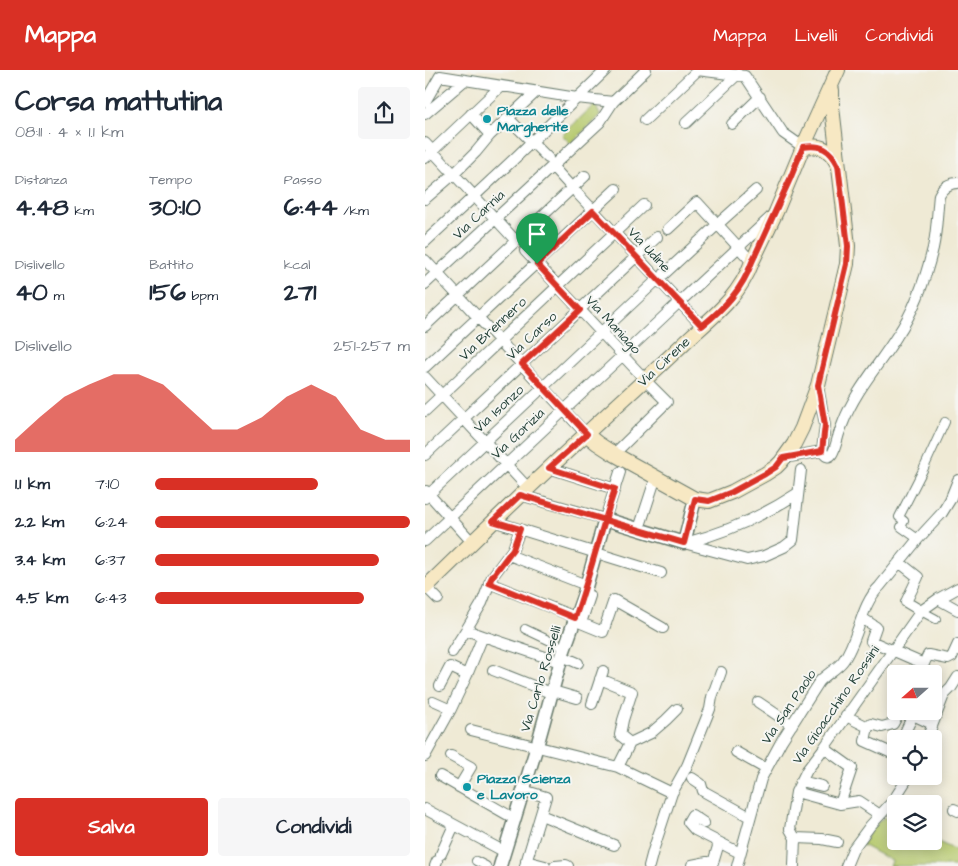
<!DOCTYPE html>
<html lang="it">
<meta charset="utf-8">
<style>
:root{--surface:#fff;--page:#f6f6f7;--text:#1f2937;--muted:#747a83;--accent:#d93025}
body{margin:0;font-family:"Architects Daughter",sans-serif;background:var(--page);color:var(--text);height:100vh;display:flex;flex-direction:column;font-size:19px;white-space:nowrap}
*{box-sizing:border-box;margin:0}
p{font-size:16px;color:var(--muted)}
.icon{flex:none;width:28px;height:28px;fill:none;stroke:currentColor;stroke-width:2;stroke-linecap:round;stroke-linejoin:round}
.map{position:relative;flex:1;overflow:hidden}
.panel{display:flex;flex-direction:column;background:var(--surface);width:425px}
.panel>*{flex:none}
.needle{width:32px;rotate:249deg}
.fabs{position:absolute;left:462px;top:595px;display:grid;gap:10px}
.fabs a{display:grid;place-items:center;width:55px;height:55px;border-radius:5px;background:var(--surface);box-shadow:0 2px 12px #0003;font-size:25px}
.pin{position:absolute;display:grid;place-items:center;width:42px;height:42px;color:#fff;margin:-51px -21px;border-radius:50% 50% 50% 0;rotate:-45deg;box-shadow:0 0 5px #0007}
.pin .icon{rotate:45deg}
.round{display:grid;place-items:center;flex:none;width:52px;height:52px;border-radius:5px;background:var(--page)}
.headline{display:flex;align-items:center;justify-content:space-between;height:85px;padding:0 15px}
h1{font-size:28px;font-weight:700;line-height:38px}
.metrics{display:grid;grid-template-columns:repeat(3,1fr);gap:8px;height:85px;padding:5px 15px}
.metrics div{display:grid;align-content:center}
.metrics b{font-size:25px;font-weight:700}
.metrics small{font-size:14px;font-weight:400}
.metrics p{font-size:14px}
.chart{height:140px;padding:10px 15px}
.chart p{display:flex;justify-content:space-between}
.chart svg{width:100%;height:90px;margin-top:5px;fill:var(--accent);opacity:.7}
.action{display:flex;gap:10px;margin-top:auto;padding:10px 15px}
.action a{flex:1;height:58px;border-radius:5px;background:var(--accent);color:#fff;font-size:20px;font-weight:700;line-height:58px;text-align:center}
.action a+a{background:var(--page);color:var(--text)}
ul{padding:0 15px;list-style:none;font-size:16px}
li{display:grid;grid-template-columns:80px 60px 1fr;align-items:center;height:38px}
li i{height:12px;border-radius:6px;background:var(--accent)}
header{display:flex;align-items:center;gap:30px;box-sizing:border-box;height:70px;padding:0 25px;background:var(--accent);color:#fff}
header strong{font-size:24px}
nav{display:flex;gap:28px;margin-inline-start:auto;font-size:18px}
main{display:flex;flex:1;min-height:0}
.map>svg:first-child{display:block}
.green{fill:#b6c96d;stroke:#6a8350}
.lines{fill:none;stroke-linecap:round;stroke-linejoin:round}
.pedestrian-casing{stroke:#687a6c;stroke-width:10}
.minor-casing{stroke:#687a6c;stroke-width:12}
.tertiary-casing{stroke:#687a6c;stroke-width:15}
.secondary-casing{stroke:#687a6c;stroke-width:16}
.pedestrian{stroke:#fff;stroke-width:8}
.minor{stroke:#fff;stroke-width:10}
.tertiary{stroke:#fff;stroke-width:12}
.secondary{stroke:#f7e8c3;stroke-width:14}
.route-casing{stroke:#fff;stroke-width:10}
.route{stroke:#d93025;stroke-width:6}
.culture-dot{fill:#0f9aa8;stroke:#f6f6f2;stroke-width:2}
.labels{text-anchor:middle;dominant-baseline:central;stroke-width:4;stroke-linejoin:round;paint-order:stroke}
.culture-label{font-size:14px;font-weight:bold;fill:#0d838f;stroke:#f6f6f2;text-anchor:start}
.street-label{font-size:14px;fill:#1f3d34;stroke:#f6f6f2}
</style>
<header>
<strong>Mappa</strong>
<nav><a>Mappa</a><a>Livelli</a><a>Condividi</a></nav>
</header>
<main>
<section class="panel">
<div class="headline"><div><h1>Corsa mattutina</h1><p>08:11 · 4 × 1.1 km</p></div><a class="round"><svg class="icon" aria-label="share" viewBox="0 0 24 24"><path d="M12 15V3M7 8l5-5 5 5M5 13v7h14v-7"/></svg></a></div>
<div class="metrics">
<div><p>Distanza</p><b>4.48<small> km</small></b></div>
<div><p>Tempo</p><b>30:10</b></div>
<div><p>Passo</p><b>6:44<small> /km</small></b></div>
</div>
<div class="metrics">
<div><p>Dislivello</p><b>40<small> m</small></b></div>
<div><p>Battito</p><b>156<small> bpm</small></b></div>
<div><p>kcal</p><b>271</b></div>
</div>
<div class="chart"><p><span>Dislivello</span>251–257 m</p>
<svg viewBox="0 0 160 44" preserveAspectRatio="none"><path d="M0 44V38L10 27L20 17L30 11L40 6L50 6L60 11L70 22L80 33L90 33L100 27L110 17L120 11L130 17L140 33L150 38L160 38V44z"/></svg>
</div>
<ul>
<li><b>1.1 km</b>7:10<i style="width:64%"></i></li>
<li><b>2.2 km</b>6:24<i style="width:100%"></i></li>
<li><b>3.4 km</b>6:37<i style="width:88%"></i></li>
<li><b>4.5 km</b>6:43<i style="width:82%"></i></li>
</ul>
<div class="action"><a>Salva</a><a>Condividi</a></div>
</section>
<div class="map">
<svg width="533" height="796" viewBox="0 0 533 796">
<rect width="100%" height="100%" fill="#f6f6f2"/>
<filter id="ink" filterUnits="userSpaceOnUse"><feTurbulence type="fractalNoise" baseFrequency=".02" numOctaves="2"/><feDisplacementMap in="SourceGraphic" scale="10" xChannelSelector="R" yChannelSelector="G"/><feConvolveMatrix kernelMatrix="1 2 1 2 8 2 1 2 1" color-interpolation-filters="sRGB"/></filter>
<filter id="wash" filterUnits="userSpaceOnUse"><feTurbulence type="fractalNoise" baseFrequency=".0096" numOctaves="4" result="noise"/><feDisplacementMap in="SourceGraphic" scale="20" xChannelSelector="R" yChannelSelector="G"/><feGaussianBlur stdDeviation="1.12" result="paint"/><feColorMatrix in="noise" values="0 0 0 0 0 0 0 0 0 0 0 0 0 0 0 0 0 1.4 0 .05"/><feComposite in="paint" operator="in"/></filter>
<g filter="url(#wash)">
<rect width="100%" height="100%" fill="#efead5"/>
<!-- green -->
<path class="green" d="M170,34L175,45L146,74L137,65Z
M459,747L471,756V771H509V770L533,781V796H465L467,791L437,775L448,757Z"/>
</g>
<g filter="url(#ink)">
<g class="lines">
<defs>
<path id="pedestrian" d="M493,469L476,457L479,451L474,447L498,400L520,352
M496,541L511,549
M100,559L140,578
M8,631L26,639
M51,791L61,796"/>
<path id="minor" d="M272,0L320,6L358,63L378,77
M0,32L15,6L40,10
M0,44L40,10L152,28L188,32
M46,44L65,65
M83,48L123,88
M220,50L273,0
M261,53L313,4
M307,54L335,27
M0,73L91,171
M0,88L76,16
M127,96L147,118
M152,123L277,256
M0,129L29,104L51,82L65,65L112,21
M243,159L272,132L327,192
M0,172L88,90L181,0
M100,181L215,304
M0,190L161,364
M239,204L293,154L331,120
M0,214L175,52L188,32L221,0
M260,227L347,146
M0,256L160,106
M0,297L191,119
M0,307L103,418
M393,316L400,355L397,381
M0,341L219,135
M397,381C407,397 411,373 413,367C414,363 416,358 418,353C430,321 454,295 472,266C489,241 501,207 508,178C512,161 512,143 514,125C518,117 524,113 533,113
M189,384L242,332L220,310
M0,385L232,167
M359,388L397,381
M124,398L190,419
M1,421L47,472
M95,425L180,449L195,402
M0,428L233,209
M68,451L236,503
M214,459L228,416
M0,471L250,236
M259,473L322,490L339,486L359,477L368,470L376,400
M260,473C300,463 338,446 373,423
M84,485L161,515
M474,492L493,507L481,532L496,541
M64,513L150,547
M1,517L13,529
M159,524L165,526L156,553L178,562L189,530L238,558
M513,529L533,540
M437,548L451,557L446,571L499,594
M58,566L135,592
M27,582L41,560
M137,586L153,593
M68,600L126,623
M494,604L503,585L523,589L527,587L533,574
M175,609L207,622L198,650L195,665L205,673
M15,616L25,597L42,605
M128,621L152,628
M333,632L367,655
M167,634L178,601
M485,641L488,645L503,652
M421,646L443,657L446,654L457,657L468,654L475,641
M443,657L440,671L471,685
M46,660L193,697L247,723L228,781L224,796
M477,669L488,645
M502,669L519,625L526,618L533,607
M399,678L427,698L415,734
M311,682L341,699
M0,686L26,639L42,605L58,566L41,560L57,533L67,507L88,479L95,459
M26,686L46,697L34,717
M193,697L205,673L226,663L241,650L252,639
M15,706L90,749
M267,708L276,714L278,721L325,747
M376,711L397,716
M98,720L121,727L100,796
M371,722L415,734L434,731L455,745
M247,723L262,696L285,639L287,627L296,602
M0,739L80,782
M529,739L533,741
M116,745L189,775
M279,753L267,745L263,752L270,760L315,783
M370,768L397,769L412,772
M16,784L29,755
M101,791L120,796
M267,795L282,792L288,793L294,773
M10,796L12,791
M130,796L141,795L143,796
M312,796L336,709L357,670L394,612C401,604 412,599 418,591C434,570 435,535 455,516L493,469L517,443L525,430L533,410
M369,796L370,768L365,759L371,722L382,700L399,678L496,541L513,529L533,518
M421,796L428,779L445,756L468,731L484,706"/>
<path id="tertiary" d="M75,796L112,676L137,586L159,524L180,449L259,473L270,429"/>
<path id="secondary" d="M378,77C396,74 405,79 413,95
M161,364L172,373L189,384L270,429L284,431L307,422L340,404L351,397L356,392L369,374L377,358L393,315L422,194L423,176L407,37V20
M0,518C53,467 105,415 160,365C193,334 227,304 260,272C287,247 314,228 327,192L351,142L378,77L413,0"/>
</defs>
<!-- pedestrian casing -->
<use href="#pedestrian" class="pedestrian-casing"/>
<!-- minor casing -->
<use href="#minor" class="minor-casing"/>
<!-- tertiary casing -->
<use href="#tertiary" class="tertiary-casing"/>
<!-- secondary casing -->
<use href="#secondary" class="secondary-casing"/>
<!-- pedestrian -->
<use href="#pedestrian" class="pedestrian"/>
<!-- minor -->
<use href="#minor" class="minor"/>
<!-- tertiary -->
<use href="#tertiary" class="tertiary"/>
<!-- secondary -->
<use href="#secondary" class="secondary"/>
</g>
</g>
<g class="lines" filter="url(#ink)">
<defs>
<path id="route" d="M112,194L155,240L97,294L162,364L124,398L190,419C175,462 165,505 150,548L64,513L67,507L88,479L95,459L68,451L95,425L259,473L270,429L284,431L307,422L340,404L351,397L358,388L397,381L400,355L393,315L422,194L423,176L413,95C405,79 396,74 378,77L365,109L327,192C317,220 299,238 277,256L168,141L112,194"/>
</defs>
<!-- route casing -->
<use href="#route" class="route-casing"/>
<!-- route -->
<use href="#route" class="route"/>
</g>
<!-- markers -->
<g class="culture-dot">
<circle cx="62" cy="49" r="5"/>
<circle cx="42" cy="717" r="5"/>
</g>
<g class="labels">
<!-- culture labels -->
<g class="culture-label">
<text x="72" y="41">Piazza delle<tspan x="72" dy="16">Margherite</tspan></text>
<text x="52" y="709">Piazza Scienza<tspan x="52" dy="16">e Lavoro</tspan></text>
</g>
<!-- street labels -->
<g class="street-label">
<text transform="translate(54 145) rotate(-43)">Via Carnia</text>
<text transform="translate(224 180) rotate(47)">Via Udine</text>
<text transform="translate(188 255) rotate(47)">Via Maniago</text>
<text transform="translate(68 259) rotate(-43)">Via Brennero</text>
<text transform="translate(107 266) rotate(-43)">Via Carso</text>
<text transform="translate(239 292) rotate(-43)">Via Cirene</text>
<text transform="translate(74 339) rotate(-43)">Via Isonzo</text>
<text transform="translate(93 364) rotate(-43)">Via Gorizia</text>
<text transform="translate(116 609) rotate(-73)">Via Carlo Rosselli</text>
<text transform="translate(411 635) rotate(-55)">Via Gioacchino Rossini</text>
<text transform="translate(364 637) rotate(-56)">Via San Paolo</text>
</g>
</g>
</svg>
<div class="fabs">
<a><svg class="needle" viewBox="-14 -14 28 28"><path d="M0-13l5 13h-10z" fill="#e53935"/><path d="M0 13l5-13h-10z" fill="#747a83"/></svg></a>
<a><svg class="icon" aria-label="locate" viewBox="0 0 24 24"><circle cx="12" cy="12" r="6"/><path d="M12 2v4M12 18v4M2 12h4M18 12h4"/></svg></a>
<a><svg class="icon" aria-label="layers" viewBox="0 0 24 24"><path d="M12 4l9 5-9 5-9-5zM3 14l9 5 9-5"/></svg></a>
</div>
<div class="pin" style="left:112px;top:194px;background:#1e9e55"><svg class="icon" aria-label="arrive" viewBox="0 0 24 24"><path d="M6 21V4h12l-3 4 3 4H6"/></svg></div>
</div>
</main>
